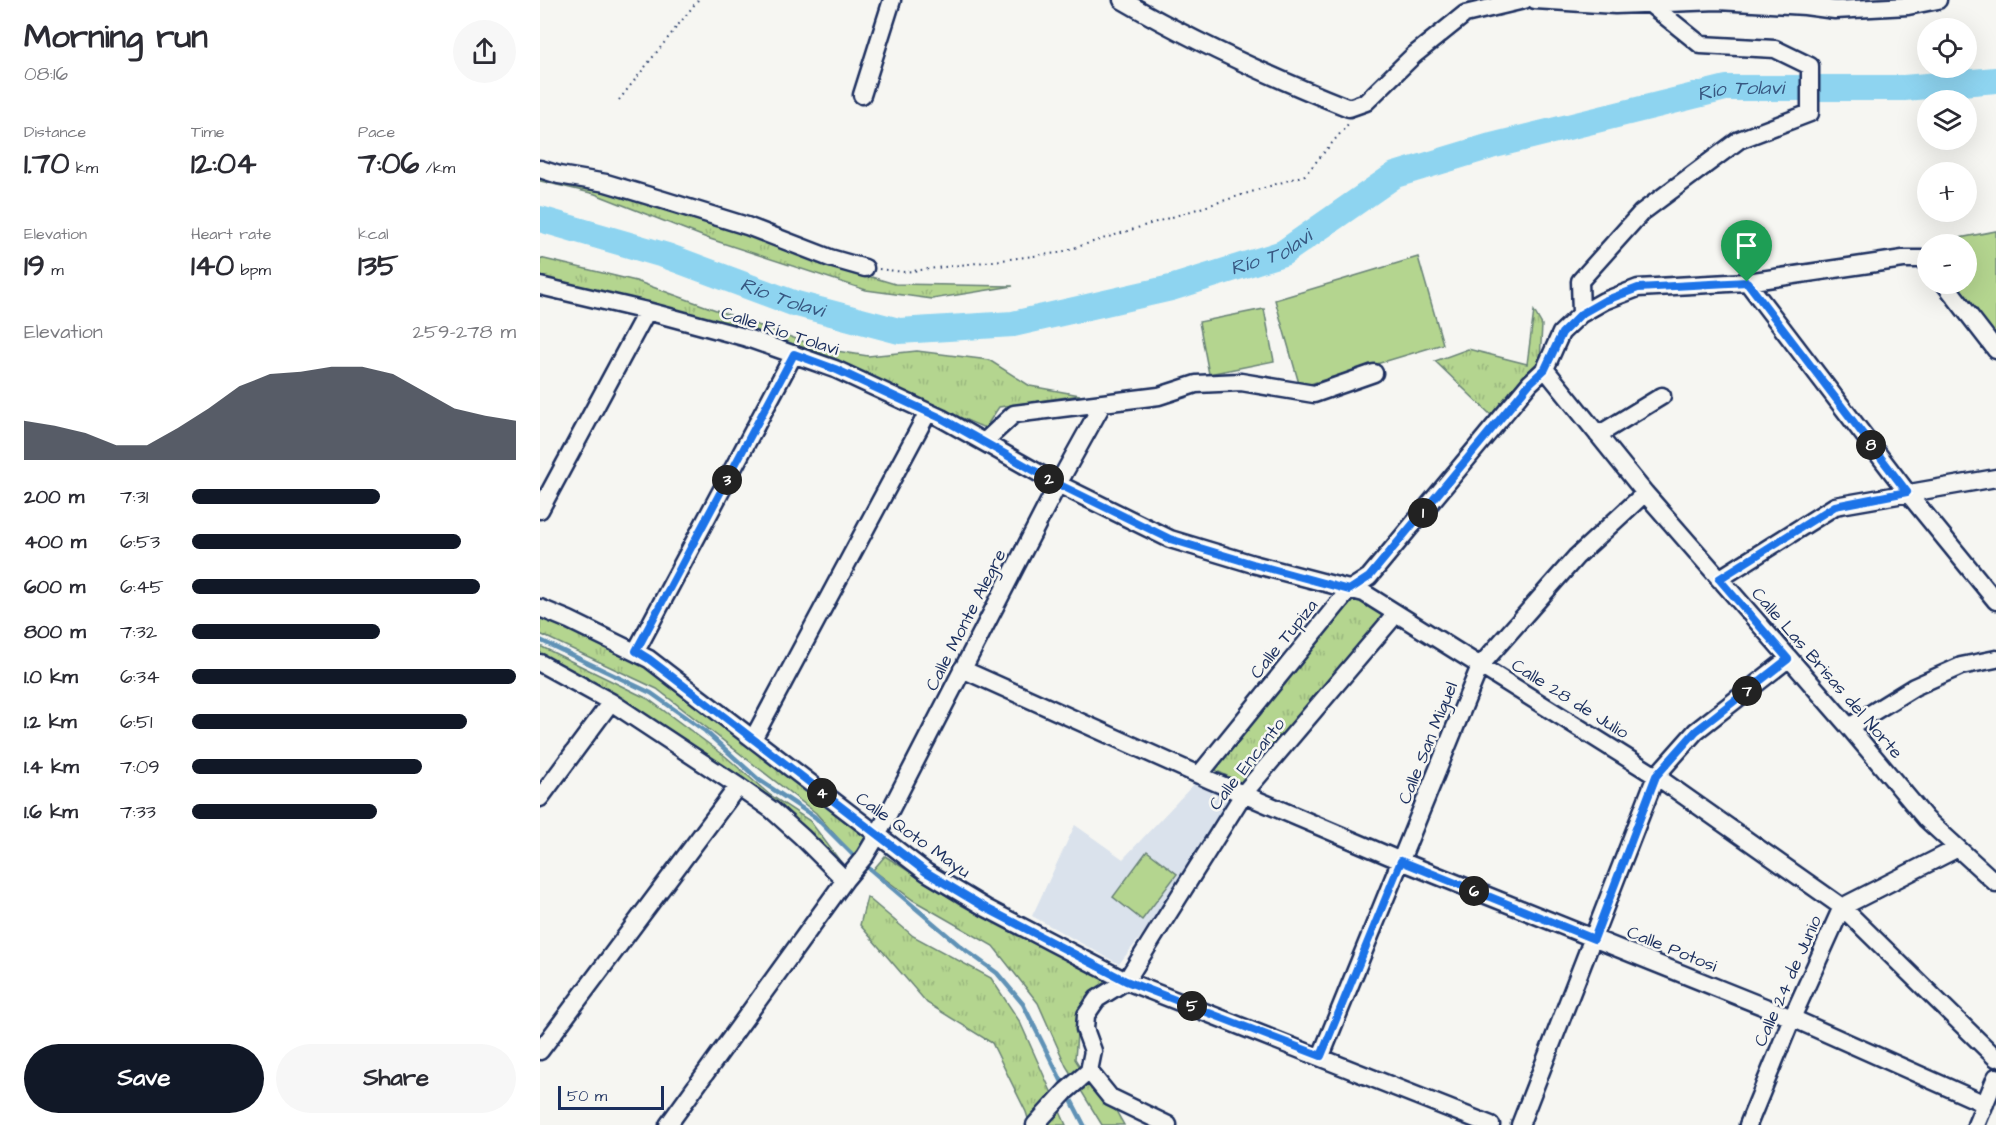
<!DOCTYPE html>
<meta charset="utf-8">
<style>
:root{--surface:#fff;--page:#f7f7f7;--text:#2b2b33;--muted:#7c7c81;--accent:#111827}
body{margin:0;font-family:"Architects Daughter",sans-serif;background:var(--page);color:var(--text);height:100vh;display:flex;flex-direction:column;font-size:22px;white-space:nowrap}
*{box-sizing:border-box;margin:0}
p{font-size:20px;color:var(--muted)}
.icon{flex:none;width:33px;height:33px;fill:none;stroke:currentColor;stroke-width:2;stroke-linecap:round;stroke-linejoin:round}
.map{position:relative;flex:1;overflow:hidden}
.panel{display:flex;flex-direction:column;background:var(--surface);width:540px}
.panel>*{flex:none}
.tools{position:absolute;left:1377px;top:18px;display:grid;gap:12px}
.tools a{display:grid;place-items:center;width:60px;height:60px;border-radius:50%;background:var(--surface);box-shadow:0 6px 24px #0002;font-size:30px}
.scale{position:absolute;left:18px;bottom:15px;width:106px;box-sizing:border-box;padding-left:6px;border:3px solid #1b2f5e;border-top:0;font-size:16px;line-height:21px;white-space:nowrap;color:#1b2f5e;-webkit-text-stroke:4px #f6f6f2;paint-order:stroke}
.pin{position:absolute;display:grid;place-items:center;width:51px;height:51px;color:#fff;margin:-62px -26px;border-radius:50% 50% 50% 0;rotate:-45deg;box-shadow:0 0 6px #0007}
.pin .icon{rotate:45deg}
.km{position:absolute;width:30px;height:30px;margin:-15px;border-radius:50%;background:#222;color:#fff;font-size:16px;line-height:30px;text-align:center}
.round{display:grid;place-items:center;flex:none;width:63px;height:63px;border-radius:32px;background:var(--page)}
.head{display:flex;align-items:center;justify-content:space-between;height:102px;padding:0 24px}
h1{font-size:33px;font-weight:700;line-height:45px}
.figures{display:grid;grid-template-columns:repeat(3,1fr);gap:9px;height:102px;padding:6px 24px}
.figures div{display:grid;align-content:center}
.figures b{font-size:30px;font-weight:700}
.figures small{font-size:16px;font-weight:400}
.figures p{font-size:16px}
.chart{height:168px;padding:12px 24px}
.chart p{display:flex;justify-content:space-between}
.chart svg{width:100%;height:108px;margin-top:6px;fill:var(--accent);opacity:.7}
.action{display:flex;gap:12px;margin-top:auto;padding:12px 24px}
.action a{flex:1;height:69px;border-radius:36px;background:var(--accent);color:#fff;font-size:24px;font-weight:700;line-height:69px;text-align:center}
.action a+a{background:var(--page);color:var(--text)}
ul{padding:0 24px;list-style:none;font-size:20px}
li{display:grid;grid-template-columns:96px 72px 1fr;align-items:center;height:45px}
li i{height:15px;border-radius:8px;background:var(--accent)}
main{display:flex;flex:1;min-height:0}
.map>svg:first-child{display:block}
.built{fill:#dae2ec}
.grass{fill:url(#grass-tufts);stroke:#688276;stroke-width:1.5}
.pitch{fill:#b4d58f;stroke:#688276;stroke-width:1.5}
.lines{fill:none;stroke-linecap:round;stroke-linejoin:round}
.stream{stroke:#6092b6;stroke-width:4.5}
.river{stroke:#8ed4f0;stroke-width:26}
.minor-casing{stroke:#1b2f5e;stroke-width:21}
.path{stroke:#1b2f5e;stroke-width:2;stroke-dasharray:1.5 4.5;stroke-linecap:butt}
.minor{stroke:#f6f6f2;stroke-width:16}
.route-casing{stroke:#fff;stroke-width:12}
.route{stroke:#1a73e8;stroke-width:8}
.labels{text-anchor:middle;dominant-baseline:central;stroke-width:5;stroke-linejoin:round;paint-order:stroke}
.street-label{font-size:18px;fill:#1b2f5e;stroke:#f6f6f2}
.water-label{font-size:20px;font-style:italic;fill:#385882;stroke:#f6f6f2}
</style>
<main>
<section class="panel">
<div class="head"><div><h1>Morning run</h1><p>08:16</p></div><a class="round"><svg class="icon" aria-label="share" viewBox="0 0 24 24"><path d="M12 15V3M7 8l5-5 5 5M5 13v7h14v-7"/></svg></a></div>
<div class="figures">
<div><p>Distance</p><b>1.70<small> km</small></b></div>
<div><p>Time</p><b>12:04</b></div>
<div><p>Pace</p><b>7:06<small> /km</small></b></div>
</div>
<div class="figures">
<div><p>Elevation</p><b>19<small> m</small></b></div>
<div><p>Heart rate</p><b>140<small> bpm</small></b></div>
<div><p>kcal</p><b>135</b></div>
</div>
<div class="chart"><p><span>Elevation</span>259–278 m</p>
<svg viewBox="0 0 160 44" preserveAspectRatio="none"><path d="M0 44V28L10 30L20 33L30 38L40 38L50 31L60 23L70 14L80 9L90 8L100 6L110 6L120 9L130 16L140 23L150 26L160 28V44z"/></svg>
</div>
<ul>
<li><b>200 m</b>7:31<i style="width:58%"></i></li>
<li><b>400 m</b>6:53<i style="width:83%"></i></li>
<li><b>600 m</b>6:45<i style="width:89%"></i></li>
<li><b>800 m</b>7:32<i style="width:58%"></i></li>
<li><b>1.0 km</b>6:34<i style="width:100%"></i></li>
<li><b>1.2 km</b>6:51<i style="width:85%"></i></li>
<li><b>1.4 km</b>7:09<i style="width:71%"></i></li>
<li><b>1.6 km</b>7:33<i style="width:57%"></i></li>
</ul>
<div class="action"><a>Save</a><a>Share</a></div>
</section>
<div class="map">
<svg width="1456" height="1125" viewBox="0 0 1456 1125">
<defs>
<pattern id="grass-tufts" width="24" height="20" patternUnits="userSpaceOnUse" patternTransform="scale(1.5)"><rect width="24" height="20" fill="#b4d58f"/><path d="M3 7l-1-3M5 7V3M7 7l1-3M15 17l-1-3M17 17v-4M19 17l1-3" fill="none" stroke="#9ab77e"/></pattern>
</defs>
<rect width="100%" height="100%" fill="#f6f6f2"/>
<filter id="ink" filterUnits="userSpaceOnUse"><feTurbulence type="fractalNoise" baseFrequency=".0167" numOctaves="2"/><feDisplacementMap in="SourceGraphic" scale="12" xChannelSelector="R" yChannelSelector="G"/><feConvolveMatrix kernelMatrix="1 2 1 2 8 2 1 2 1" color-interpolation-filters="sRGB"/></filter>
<g filter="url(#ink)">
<!-- built -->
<path class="built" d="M654,784L692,801L610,925L579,964L492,916L535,825L583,859Z"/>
<!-- grass -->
<path class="grass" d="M0,175L62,188L198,229L291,265L355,284L473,286L392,299L326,290L167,238L55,194L0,181Z
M0,258L96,281L284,349L328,356L377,351L449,360L490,386L540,395L459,407L445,428C383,402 324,370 260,348C175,319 87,298 0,276Z
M994,311L1002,325L1000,361L995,369L953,417L895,361L928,349L987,364Z
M821,600L844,615L705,785L675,770L809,601Z
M0,618C41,633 80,651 118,674L329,836L315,858L276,813L117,689L0,634Z
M0,646L108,699L185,756L230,795L270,821L306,869L219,794L0,658Z
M345,856L423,906L567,980L539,1009L535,1059L558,1095L576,1111L584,1125H562L526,1066L498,1003L453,946L373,900L333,870Z
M327,897L373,936L451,978L480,1022L526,1125H490L486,1112L452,1043L387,1003L320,925Z"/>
<!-- pitch -->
<path class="pitch" d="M1456,231V336L1417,284H1426V244H1388Z
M878,257L903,344L760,387L735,300Z
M724,309L734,361L669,374L659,322Z
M607,851L637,874L602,920L573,897Z"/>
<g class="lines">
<!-- stream -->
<path class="stream" d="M0,640L111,693L165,731L219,780L275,817L317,859
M324,864L420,946L457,973L483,1004L525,1088
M529,1096L544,1125"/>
<!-- river -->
<path class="river" id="s1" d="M0,219L127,256L253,303L359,331L473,324L631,288L743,253L855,175L951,146L1186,88H1364L1456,80"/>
<defs>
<path id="minor" d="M582,0C654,42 731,77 809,108L826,102L874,55L925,14L984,0
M995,0L1075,5L1178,1L1265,6L1295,10L1368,6L1398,0
M322,95L352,0
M0,169L19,175L66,183L123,200L207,226L290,258L325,268
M1207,282L1367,492L1456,601
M1405,284L1456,350
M0,286L107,311L204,337L295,369L401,418L518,484L630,539L713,564L824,593L1116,776L1302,907L1456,1058
M1041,314L1040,281L1101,213L1199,140L1270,113V66L1235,49L1161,45L1110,4
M1005,369L1105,493L1309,727L1386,819L1456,883
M1058,435L1122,396
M444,442L474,414L619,396L656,384L701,382L774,394L834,373
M0,510L107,311
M1179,579L1295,506L1456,478
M0,608L29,620L109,659L386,872L446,908L586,981L951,1125
M96,651L254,354
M0,663L71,702L198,786L232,810L262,837L305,880
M422,669L670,780L861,861L1252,1018L1445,1104
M1309,727L1374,687L1421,666L1456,659
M213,739L388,412
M659,775L809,590L829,577L990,383L1005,369L1021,333L1041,314L1064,301L1098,288L1207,282L1363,259H1382L1388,265
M0,798L71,702
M0,1051L198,786
M781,1056L940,666L1036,557L1105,493
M549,1071L570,1097L628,1125
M128,1125L305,880L325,856L337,836L518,484L563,403
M495,1125L526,1091L549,1071L553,1051L545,1029L546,1015L557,999L586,981L704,793L856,614
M980,1125L1116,776L1156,731L1248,659
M1208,1125L1252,1018L1302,907L1418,848
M1436,1125L1456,1077"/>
</defs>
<!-- minor casing -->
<use href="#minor" class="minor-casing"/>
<!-- path -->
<path class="path" d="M79,100L158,0
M339,269L364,272L518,253L765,175L809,123"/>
<!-- minor -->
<use href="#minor" class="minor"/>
</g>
</g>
<g class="lines" filter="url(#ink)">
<defs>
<path id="route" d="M1207,282L1367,492L1295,506L1179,579L1248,659L1156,731L1116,776L1054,939L861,861L781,1056L586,981L446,908L386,872L109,659L96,651L254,354L295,369L401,418L518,484L630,539L713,564L809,590L829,577L990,383L1005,369L1022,333L1041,314L1064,301L1098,288Z"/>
</defs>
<!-- route casing -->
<use href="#route" class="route-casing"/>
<!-- route -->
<use href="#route" class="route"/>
</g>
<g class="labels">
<!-- street labels -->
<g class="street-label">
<text transform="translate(240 331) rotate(18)">Calle Río Tolavi</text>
<text transform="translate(426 620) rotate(-63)">Calle Monte Alegre</text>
<text transform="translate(744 639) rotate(-51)">Calle Tupiza</text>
<text transform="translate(1287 673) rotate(49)">Calle Las Brisas del Norte</text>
<text transform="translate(1030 699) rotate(32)">Calle 28 de Julio</text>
<text transform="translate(888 743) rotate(-68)">Calle San Miguel</text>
<text transform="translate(707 764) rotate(-52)">Calle Encanto</text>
<text transform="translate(373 835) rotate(35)">Calle Qoto Mayu</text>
<text transform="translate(1132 949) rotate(22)">Calle Potosi</text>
<text transform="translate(1248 981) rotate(-66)">Calle 24 de Junio</text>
</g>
<!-- water labels -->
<g class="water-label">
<text stroke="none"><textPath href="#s1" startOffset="1263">Río Tolavi</textPath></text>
<text stroke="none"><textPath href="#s1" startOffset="759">Río Tolavi</textPath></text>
<text stroke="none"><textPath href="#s1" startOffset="255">Río Tolavi</textPath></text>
</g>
</g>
</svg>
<div class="tools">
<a><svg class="icon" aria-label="locate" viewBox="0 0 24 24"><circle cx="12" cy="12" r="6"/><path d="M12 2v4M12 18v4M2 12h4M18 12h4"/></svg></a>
<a><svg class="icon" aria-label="layers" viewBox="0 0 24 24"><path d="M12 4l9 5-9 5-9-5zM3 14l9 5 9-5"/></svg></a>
<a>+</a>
<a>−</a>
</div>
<div class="scale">50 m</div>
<div class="pin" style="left:1207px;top:282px;background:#1e9e55"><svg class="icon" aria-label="arrive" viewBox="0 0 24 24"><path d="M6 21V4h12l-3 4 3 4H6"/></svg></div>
<b class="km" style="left:883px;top:513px">1</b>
<b class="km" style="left:509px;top:479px">2</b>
<b class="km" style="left:187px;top:480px">3</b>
<b class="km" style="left:282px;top:793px">4</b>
<b class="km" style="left:652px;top:1006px">5</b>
<b class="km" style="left:934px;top:891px">6</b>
<b class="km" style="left:1207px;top:691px">7</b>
<b class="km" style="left:1331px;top:445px">8</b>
</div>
</main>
